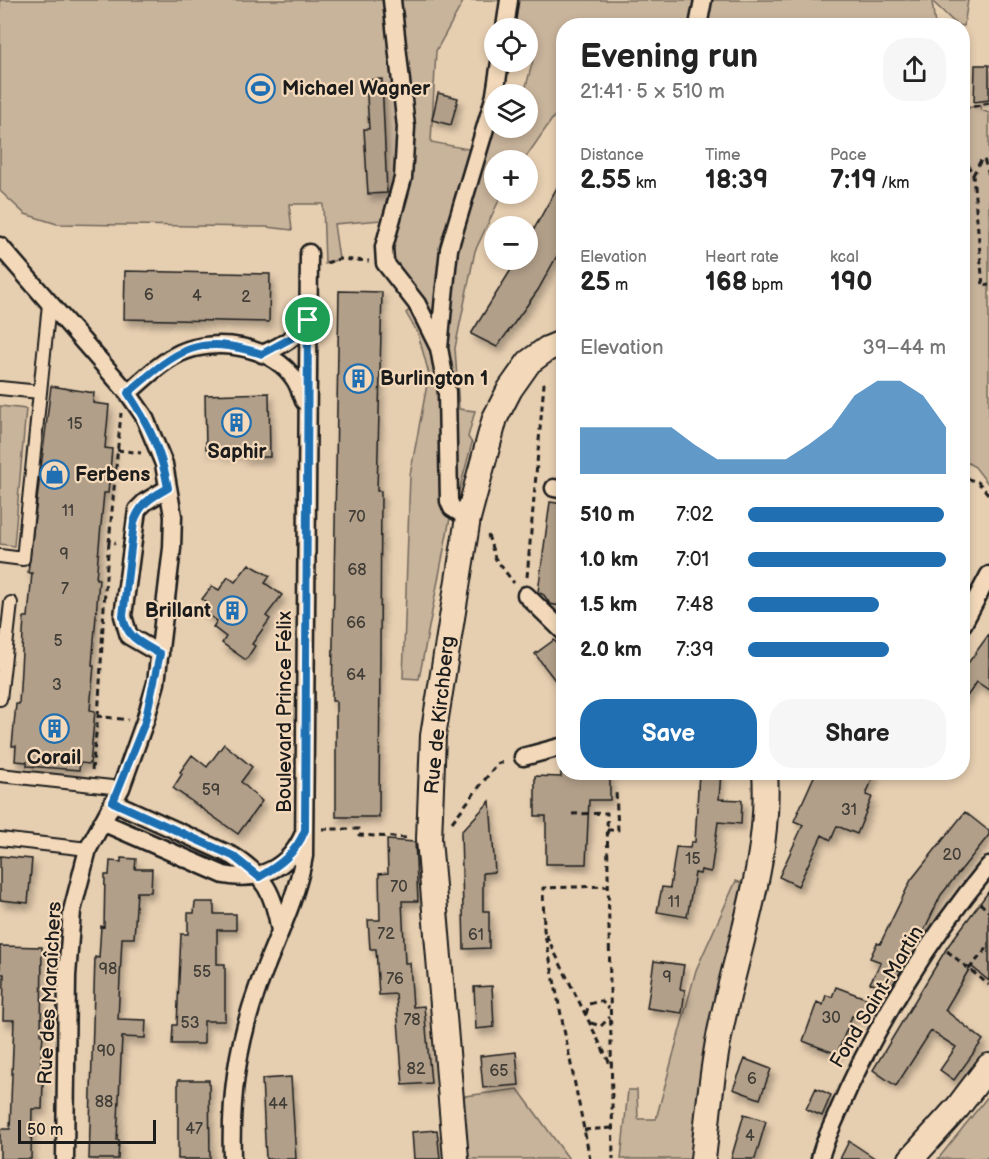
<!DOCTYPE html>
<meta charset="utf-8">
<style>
:root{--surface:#fff;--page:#f6f6f6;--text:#222;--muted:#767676;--accent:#1f6fb2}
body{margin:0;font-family:"Balsamiq Sans",sans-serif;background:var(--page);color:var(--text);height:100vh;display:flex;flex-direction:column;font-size:22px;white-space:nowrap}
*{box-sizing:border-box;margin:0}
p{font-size:20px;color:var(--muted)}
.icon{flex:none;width:33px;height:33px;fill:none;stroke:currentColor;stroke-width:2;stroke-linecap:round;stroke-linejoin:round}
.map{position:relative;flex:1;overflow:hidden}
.panel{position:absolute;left:556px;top:18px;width:414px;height:762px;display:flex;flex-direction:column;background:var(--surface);border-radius:24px;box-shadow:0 3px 9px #0003}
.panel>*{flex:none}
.fabs{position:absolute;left:484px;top:18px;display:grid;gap:12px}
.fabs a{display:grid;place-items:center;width:54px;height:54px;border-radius:50%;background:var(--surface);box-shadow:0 3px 9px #0003;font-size:30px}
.scale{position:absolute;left:18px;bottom:15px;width:138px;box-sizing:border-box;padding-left:6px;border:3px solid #1c1c1c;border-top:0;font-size:16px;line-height:21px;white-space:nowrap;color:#1c1c1c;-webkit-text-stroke:4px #f3d9ba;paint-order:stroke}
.pin{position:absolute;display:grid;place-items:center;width:51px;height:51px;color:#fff;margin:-26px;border:3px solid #fff;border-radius:50%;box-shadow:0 2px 6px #0007}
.round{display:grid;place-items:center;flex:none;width:63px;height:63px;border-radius:24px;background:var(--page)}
.headline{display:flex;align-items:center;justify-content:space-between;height:102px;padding:0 24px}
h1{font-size:33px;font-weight:700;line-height:45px}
.metrics{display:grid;grid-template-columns:repeat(3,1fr);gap:9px;height:102px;padding:6px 24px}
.metrics div{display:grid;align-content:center}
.metrics b{font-size:26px;font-weight:700}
.metrics small{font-size:16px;font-weight:400}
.metrics p{font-size:16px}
.chart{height:168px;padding:12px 24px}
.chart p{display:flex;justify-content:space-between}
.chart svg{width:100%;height:108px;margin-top:6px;fill:var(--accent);opacity:.7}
.cta{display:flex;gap:12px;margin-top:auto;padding:12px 24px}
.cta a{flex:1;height:69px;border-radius:24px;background:var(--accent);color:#fff;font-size:24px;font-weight:700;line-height:69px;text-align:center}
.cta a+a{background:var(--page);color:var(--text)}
ul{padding:0 24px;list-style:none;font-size:20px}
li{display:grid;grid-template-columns:96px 72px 1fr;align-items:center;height:45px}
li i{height:15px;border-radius:8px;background:var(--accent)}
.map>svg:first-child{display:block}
.green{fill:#c8b39b;stroke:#72685c;stroke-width:1.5;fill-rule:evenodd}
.building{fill:#b19f89;stroke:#1c1c1c;stroke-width:1.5;filter:url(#shadow)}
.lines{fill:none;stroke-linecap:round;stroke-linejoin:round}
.pedestrian-casing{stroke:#1c1c1c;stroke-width:16}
.minor-casing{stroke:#1c1c1c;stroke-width:21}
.secondary-casing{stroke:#1c1c1c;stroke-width:28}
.path{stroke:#1c1c1c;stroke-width:3;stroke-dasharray:6 4.5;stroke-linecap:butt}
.pedestrian{stroke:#f3d9ba;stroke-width:12}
.minor{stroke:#f3d9ba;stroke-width:16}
.secondary{stroke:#f3d9ba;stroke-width:24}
.route-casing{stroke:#fff;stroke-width:12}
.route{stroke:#1f6fb2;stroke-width:8}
.labels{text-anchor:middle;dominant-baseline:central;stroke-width:4.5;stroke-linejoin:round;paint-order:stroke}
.number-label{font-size:16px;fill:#413d37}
.poi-label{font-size:20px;font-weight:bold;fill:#1c1c1c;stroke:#f3d9ba;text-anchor:start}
.street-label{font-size:20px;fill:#1c1c1c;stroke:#f3d9ba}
</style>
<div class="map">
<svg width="989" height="1159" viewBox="0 0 989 1159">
<defs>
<filter id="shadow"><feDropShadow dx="3.5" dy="6" stdDeviation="3" flood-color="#0004"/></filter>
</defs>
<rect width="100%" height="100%" fill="#e6ceb0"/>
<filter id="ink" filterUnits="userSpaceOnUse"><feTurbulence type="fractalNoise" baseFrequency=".0167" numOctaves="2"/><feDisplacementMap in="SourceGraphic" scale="12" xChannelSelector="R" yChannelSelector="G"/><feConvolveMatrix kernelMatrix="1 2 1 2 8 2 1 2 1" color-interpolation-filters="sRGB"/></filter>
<g filter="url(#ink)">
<!-- green -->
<path class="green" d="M0,0H968L964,26L957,25L932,1L935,25L564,26V102L524,160H495V194H502L475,251L455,348L459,409L475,411L468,437L472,443L457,499L439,348L452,508L419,679L403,678L410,475L429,374L418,334L406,313L416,304L385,263L393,219L334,224L339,259L325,264L323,204H289L292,230L266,227L57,224L25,214L0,191ZM464,0H509L505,28H528V55L534,56L524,94H528V128H495V107L478,151L431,142L436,51Z
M980,105L981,110L989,113V485L975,467L963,460V109Z
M0,406L26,409L14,546L0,544Z
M736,881L742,883L708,1035L691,1159H621L628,1090H637L638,1119H656L696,970Z
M518,1089L569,1159H456L450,1098Z
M989,1095V1156L985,1159H938Z"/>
<!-- building -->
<path class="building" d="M975,65H989V100L974,102Z
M382,79L387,193L368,194L364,129H369L366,80Z
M438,93L458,98L451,125L432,120Z
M564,175V243L538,290L497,347L471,334L517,260H528V240Z
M125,271L270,274L269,322L124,319Z
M339,291L382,292L377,491H381L379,817H336V701H332Z
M51,386L94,393L93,403L109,405L105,448L112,449L108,493H104L96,579H99L92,665H94L90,710L95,711L90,764L80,763L79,770L27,766V762L15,761L16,746H12L16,704H19L24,617H28L32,573H28L29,565Z
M269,393L270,457H243V453H221V449H206L205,395Z
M550,502L564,504V586L561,606L550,604L544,595L538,592Z
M249,564L270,576L265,583L282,595L266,616L270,619L252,644L255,646L246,660L222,643L226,637L213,627L217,621L201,609L206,602L202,599L212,586L219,590L228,577L235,582Z
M989,634V690L977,682L963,702V670Z
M554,640L564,652V692L535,654Z
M224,744L252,767L241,782L262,801L238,834L173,788L182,774L180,772L192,755L207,767Z
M561,772H610V800H589L586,864H546V816H535V776L561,777Z
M699,772H721L719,799L742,800L741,824L718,822L711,872L701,870L700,874L695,873L687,917L657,912L662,887L670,888L676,847L690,848L691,842H695Z
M816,772H875L866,795L872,797L857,834L837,826L831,840L822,835L798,886L779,877L803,825L794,821Z
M490,801L495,872L483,873V911H489V948L464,949L461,832Z
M965,812L989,831V835L941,895L917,945L909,941L895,969L901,971L889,991L870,983L881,962L870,958L877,943L880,944L911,880Z
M387,840L415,842L418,901H402L405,963H410L413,1007L424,1006L431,1083L403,1085L396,994L379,995L376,949H370L368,920H380L379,874L388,873Z
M0,856L32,859L28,903L0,900Z
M121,858L136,859L135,869H152L151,892H137L134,938H122L118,1019L146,1020L145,1038L122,1037L117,1140H119L118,1159H89L95,957L99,958L101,926L104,927L105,875H109L110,861L121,862Z
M989,891V981L971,966L945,1010L983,1040L954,1080L940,1070L956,1047L931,1031L896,1086L873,1070L948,946Z
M195,902H214V914H236V930H217V964H225V1021H204V1044H172L173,1025H177L181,934H188V913H194Z
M0,946L42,947L41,1035H43L39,1083H43L42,1109H32L31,1159H0V1129H10L14,1020H3L4,974H0Z
M654,961L684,965L680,989L685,990L682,1013L647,1008Z
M492,986L494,1027L476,1029L474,987Z
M836,987L868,999L861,1019L852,1016L837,1054L803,1041L817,1002L823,1005L826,995L832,997Z
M516,1052L519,1085L483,1088L480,1056Z
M745,1059L771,1069L760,1099L733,1089Z
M291,1077L296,1159H266L262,1079Z
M178,1080H209L210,1159H178Z
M816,1088L831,1095L822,1116L806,1109Z
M744,1114L766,1121L755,1159H731Z
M437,1130L440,1159H414L412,1132Z
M849,1141L876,1159H840Z"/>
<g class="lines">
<defs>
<path id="pedestrian" d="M0,388L40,392
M0,556L23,559L49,304
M0,699L11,603
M0,775L121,788
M0,839L88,849"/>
<path id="minor" d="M392,0L406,127L403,178L384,247L385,263L417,304L439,348
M698,26L703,0
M505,28L509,0
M495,94L500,62
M0,246L128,393L144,416L164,464L173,516L172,548L156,683L145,721L121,788L88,849L72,911L67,976L65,1159
M262,354C282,346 295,338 308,320
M128,393C144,379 161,362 180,353C215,337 273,345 295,380C299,386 301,394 304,401
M554,488L564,490
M468,518L452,508L449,501L447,392L439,348L444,296L449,249L495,95
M526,595L564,632
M963,624L989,575
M160,654L129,636L123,616L137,510L145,502L168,488
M523,757L564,746
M113,802L233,856C265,876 274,894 280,931
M102,822L224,875C259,882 290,868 304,833
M232,1159C230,1098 237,1045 258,987C274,942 296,902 304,856L309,253
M820,1159C823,1143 832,1127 838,1112C873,1029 931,936 989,866"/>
<path id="secondary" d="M456,1159L429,839L433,736L468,518L495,418L510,389L529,362L547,349L564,342
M703,1159C708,1118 711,1077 719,1037C736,948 771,864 765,772
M911,1159L958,1107L989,1066"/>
</defs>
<!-- pedestrian casing -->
<use href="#pedestrian" class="pedestrian-casing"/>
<!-- minor casing -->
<use href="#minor" class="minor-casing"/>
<!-- secondary casing -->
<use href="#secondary" class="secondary-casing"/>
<!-- path -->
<path class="path" d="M963,109L989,103
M963,155L973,175L983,286L989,285
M973,175L981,160L984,159L989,175
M326,263L339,259L369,261
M117,450L141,453
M963,486L965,478L978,482L989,495
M488,535L495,558L514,583
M109,543L121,413
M527,577L544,384L542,381
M98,716C102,658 103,601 109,543H116
M92,770L98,716L128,720
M572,814L607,813L613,1159
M452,822L497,764L506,761
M322,829H359V835L408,838
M607,830H618L616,792
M980,903L989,912
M546,935L611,1066
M947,951L989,985
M969,969L989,946
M586,1014L589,1004L601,1001L609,1008
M591,1023L601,1026L610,1017
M584,1130L612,1128
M590,1159L544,930L543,888L608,886"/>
<!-- pedestrian -->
<use href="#pedestrian" class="pedestrian"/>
<!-- minor -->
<use href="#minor" class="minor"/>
<!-- secondary -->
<use href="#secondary" class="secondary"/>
</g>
</g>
<g class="lines" filter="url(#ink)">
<defs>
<path id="route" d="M308,320L305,830C296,853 280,865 259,877L233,856L113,802L145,722L160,654C142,643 126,638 123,616L134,522C140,503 152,497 168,488C162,452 148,423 128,393C178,350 196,333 262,354L297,335Z"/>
</defs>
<!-- route casing -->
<use href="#route" class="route-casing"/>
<!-- route -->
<use href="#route" class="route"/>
</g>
<!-- icons -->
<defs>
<symbol id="stadium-ring" viewBox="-11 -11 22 22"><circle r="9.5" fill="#f3d9ba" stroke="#1f6fb2" stroke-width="1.5"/><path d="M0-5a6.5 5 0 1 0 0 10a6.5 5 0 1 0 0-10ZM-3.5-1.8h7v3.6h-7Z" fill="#1f6fb2"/></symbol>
<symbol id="building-ring" viewBox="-11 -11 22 22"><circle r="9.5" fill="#f3d9ba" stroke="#1f6fb2" stroke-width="1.5"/><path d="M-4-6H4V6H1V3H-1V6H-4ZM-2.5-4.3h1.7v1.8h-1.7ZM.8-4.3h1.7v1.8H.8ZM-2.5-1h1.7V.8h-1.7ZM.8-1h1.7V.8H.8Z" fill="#1f6fb2"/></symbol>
<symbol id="shop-ring" viewBox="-11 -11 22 22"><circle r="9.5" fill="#f3d9ba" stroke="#1f6fb2" stroke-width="1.5"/><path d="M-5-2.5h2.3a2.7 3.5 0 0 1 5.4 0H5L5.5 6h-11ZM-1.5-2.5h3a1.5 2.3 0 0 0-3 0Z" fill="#1f6fb2"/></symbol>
</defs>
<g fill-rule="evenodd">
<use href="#stadium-ring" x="244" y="72" width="33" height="33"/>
<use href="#building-ring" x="342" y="362" width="33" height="33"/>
<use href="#building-ring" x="220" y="406" width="33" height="33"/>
<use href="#shop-ring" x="38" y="458" width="33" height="33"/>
<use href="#building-ring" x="216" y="594" width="33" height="33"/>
<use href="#building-ring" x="38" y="712" width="33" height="33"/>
</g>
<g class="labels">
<!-- number labels -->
<g class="number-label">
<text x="149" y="295">6</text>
<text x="197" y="296">4</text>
<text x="246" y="297">2</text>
<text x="75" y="424">15</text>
<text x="68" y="511">11</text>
<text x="357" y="517">70</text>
<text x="64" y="554">9</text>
<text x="357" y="570">68</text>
<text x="65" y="589">7</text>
<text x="356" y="623">66</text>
<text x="58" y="641">5</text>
<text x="356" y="675">64</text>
<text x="57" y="685">3</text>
<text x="211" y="790">59</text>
<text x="849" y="810">31</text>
<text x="952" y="855">20</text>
<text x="693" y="859">15</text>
<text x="399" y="887">70</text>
<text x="674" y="902">11</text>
<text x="386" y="934">72</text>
<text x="476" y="935">61</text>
<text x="108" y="969">98</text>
<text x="202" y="972">55</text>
<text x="667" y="977">9</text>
<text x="395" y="979">76</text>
<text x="831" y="1018">30</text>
<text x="412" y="1020">78</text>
<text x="190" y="1023">53</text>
<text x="106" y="1051">90</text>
<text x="416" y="1069">82</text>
<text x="499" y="1071">65</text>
<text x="752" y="1079">6</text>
<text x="104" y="1102">88</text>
<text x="278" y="1104">44</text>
<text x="194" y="1129">47</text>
<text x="750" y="1136">4</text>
</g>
<!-- poi labels -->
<g class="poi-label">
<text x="282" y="89">Michael Wagner</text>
<text x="380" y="379">Burlington 1</text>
<text x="237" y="452" text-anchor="middle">Saphir</text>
<text x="75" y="475">Ferbens</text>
<text x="211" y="611" text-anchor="end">Brillant</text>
<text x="54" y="758" text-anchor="middle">Corail</text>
</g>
<!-- street labels -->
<g class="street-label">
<text transform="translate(285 712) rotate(-90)">Boulevard Prince Félix</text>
<text transform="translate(440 715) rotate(-84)">Rue de Kirchberg</text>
<text transform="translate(50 993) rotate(-87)">Rue des Maraîchers</text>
<text transform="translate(877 997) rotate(-59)">Fond Saint-Martin</text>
</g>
</g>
</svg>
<div class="fabs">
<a><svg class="icon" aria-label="locate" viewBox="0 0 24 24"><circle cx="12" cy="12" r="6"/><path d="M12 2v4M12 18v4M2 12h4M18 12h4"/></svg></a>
<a><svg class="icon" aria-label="layers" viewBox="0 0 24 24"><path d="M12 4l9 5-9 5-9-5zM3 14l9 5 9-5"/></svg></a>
<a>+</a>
<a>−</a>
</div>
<div class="scale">50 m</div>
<div class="pin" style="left:308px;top:320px;background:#1e9e55"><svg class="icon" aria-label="arrive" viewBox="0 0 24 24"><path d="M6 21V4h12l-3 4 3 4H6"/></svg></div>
<section class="panel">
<div class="headline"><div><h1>Evening run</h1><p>21:41 · 5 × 510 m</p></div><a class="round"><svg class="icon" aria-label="share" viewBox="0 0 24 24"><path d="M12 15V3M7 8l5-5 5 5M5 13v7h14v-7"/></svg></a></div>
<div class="metrics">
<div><p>Distance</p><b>2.55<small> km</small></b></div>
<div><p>Time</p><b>18:39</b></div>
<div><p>Pace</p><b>7:19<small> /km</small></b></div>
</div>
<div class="metrics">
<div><p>Elevation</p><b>25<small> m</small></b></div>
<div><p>Heart rate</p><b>168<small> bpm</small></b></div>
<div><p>kcal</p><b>190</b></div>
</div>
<div class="chart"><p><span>Elevation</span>39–44 m</p>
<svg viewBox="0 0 160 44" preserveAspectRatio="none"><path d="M0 44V25L10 25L20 25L30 25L40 25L50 32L60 38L70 38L80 38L90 38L100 32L110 25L120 12L130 6L140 6L150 12L160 25V44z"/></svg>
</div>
<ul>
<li><b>510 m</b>7:02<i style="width:99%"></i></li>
<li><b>1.0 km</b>7:01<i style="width:100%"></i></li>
<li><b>1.5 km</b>7:48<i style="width:66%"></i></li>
<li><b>2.0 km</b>7:39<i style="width:71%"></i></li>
</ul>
<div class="cta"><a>Save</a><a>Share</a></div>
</section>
</div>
